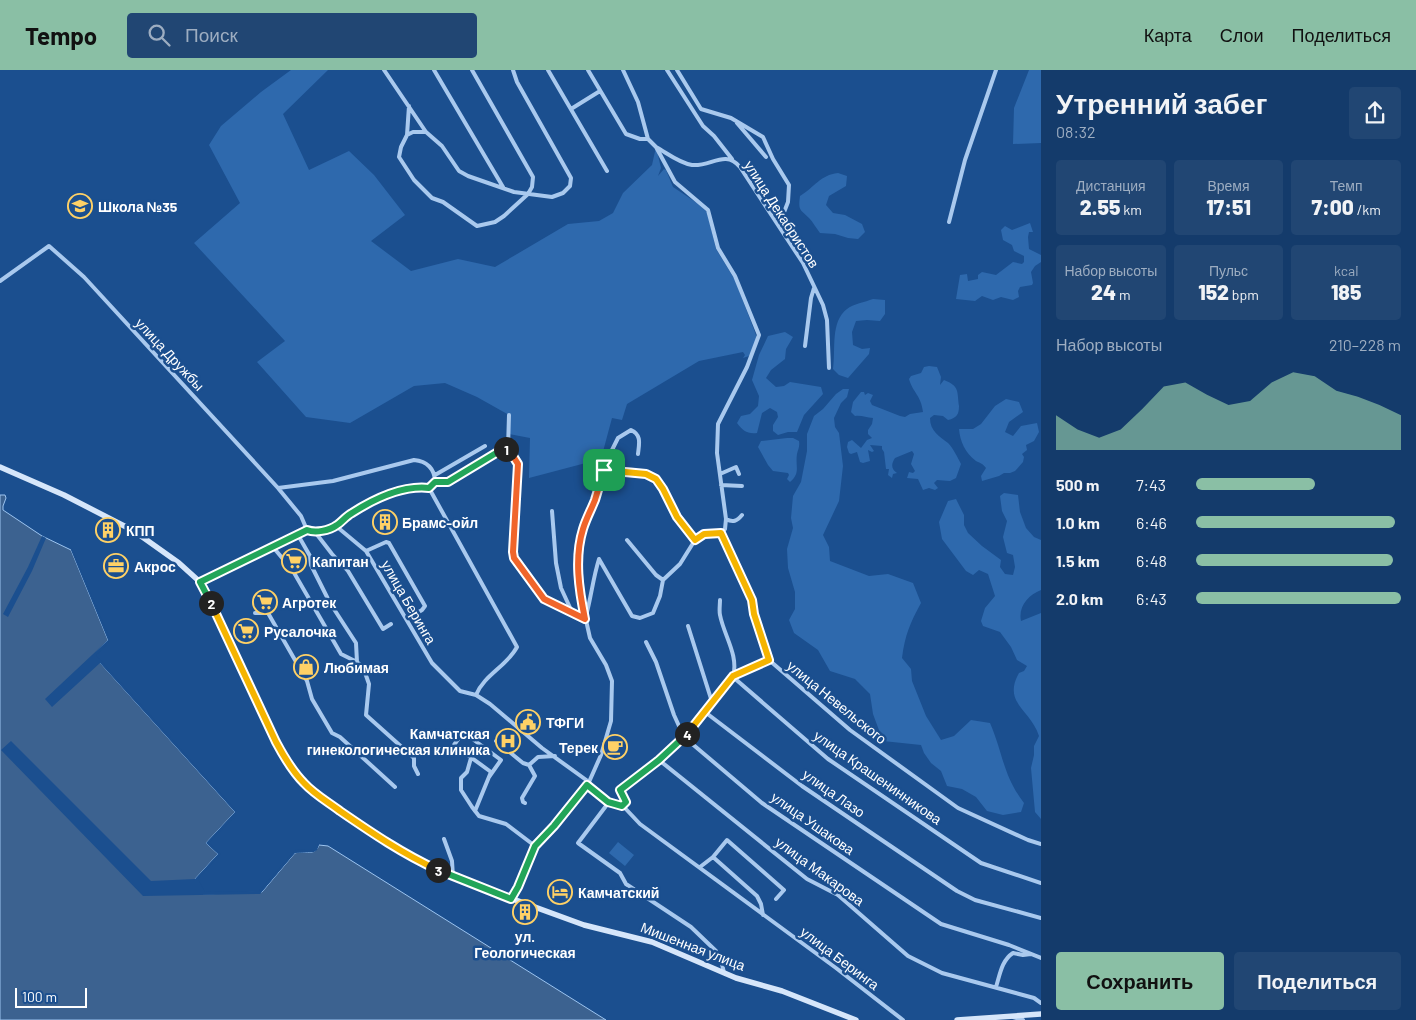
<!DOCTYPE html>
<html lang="ru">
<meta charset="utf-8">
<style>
:root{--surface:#143b6b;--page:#214673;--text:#f1f3f6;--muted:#9dadc1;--accent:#8abfa5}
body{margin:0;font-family:Barlow,sans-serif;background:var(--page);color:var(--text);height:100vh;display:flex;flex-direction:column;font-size:19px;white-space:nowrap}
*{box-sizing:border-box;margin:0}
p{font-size:16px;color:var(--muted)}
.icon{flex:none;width:28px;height:28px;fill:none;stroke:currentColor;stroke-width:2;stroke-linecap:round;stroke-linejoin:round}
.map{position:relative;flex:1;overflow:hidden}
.details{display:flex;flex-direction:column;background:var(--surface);width:375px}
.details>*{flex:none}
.scale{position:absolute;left:15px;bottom:12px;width:72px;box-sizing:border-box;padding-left:5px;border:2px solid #fff;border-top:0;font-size:14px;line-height:18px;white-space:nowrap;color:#fff;-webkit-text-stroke:4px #1b4f8f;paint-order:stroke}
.pin{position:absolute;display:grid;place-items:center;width:42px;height:42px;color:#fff;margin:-21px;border-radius:10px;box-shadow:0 2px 8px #0006}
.km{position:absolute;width:25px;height:25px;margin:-12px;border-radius:50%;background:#222;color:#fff;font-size:14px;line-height:25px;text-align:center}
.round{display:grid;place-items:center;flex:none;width:52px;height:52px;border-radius:5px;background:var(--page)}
.summary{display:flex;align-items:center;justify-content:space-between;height:85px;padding:0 15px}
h1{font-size:28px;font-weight:800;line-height:38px}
.metrics{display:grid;grid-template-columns:repeat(3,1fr);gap:8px;height:85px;padding:5px 15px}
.metrics div{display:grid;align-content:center;border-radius:5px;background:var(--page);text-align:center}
.metrics b{font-size:21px;font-weight:800}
.metrics small{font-size:14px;font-weight:400}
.metrics p{font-size:14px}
.chart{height:140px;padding:10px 15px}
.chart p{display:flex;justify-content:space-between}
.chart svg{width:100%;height:90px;margin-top:5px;fill:var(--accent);opacity:.7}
.button{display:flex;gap:10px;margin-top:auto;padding:10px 15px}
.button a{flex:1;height:58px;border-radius:5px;background:var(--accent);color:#111;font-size:20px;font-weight:800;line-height:58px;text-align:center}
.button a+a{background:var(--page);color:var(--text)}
ul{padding:0 15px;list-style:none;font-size:16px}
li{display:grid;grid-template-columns:80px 60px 1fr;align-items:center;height:38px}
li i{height:12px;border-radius:6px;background:var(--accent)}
header{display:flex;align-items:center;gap:30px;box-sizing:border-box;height:70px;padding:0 25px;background:var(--accent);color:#111}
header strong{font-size:24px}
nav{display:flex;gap:28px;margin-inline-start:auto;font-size:18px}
.search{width:350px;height:45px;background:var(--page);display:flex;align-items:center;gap:12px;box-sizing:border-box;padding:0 18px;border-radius:5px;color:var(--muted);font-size:19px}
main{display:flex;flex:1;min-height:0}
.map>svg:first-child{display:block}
.green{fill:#2e69ad}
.water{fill:#3c6290;stroke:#9cc4f0}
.pier{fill:#1b4f8f}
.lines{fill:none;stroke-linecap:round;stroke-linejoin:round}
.minor{stroke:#a9c9ee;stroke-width:4}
.secondary{stroke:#d6e6fa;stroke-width:5.5}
.split-1-casing{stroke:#fff;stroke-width:10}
.split-2-casing{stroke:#fff;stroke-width:10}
.split-3-casing{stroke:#fff;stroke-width:10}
.split-4-casing{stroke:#fff;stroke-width:10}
.split-5-casing{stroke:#fff;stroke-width:10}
.split-1{stroke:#f0652b;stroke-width:6}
.split-2{stroke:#22a559;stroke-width:6}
.split-3{stroke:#f5b400;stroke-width:6}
.split-4{stroke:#22a559;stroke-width:6}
.split-5{stroke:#f5b400;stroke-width:6}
.labels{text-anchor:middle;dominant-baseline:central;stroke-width:5;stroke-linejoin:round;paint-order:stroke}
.poi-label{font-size:14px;font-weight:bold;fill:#fff;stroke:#1b4f8f;text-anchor:start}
.street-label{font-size:14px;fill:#fff;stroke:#1b4f8f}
</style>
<header>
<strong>Tempo</strong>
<div class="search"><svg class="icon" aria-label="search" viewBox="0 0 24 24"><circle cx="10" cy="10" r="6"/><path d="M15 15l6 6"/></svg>Поиск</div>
<nav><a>Карта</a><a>Слои</a><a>Поделиться</a></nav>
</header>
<main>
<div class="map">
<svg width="1041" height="950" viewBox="0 0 1041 950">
<rect width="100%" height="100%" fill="#1b4f8f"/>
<!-- green -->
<path class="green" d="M291,0H328L283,44L309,100L349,81L374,105L405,145L371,171L411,201L458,189L495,197L568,154L599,151L613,143L623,123L652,95L656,77L661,98L658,106L664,99L666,100L673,117L697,133L707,142L716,179L735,210L756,265L757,271L749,286L743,288L745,285L743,282L699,291L627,334L622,350L612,348L601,389L529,408L530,368L509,364V345L477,327L445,313L414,316L350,353L306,347L257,292L285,271L194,173L240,133L209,75L221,56L261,22Z
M1029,0H1041V73L1013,74L1014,38Z
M838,103L847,106L846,116L829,126L826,135L833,143L845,145L862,154L865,162L858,169L848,168L835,164L820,163C816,158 813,152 809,148C800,139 798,141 800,126C815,117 820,105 838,103Z
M1030,153L1033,162H1029L1028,167L1029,179L1041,185V192L1035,196L1031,202L1033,213L1032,215L1020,217L1018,221L1019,227L1013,230L1001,227L993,230L982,226L975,231L956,229L960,205L967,204L968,211L978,209V205L982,202L996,205L1013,192L1022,194L1024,192V186L1014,181L1012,175L1003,170L1001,160L1005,156L1012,160Z
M873,229L885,230V244L880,251L867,250L856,251L852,262L853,275L862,279L870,278L869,284L848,308L839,305L833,299C836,279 830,252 847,239C853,234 865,232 873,229Z
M785,262L793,267L786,279L785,289L771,300L766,308L776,317L784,316L790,312L821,317L823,324L804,345L797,362H788L778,365L773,361V355L778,347L777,342L770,338L762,343L757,363C747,364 743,361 737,353L741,346L750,344L758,336L759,326L752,310L759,285L768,266Z
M929,296L937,297L941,307L940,315L944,310C960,316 957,322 959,336C959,344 957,348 948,350L943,346L934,345L930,348C930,361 939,366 948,373C953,378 958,388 961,394L956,408L950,411L937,410L934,413L938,418L935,420L929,418L923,420L918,409L907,408L909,402L913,403L915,401L911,394L914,384L912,381L895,388C891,394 891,399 897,403L893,404L892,408L888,405L889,399H886L884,382L882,379V376L870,375L874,381L872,382L868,380L870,391L863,393L860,392L857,382L851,384L849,383L847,377L848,372L852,370L861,378L867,370L872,368L868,364V360L872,354L873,348C866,348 862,345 855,346L851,342L853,332L861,322H864L865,325L868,323L873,325L870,331L872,335L900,346L905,347L910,344L923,342C921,325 913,323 909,309L911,306L921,303L924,297Z
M843,319H849L847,327L841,333L834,348L835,357L839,363L843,396L839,431L823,465L829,477L830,491L869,506L888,504L913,513L921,533C910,553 905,565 902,588L911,599L912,611L926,646L941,670L954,666L971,650L990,653C1003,683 1003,706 1024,733L1021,742L1003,745L987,741L976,727L962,719L947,716L941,701L931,693L924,683L921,675L883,671L873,644L870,624L855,609L830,601L818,580L794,563L789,550L795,539V522L788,498L787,479L793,458L791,448L793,426L801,412L807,381V364L814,346L823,339L836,324Z
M1006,329L1019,332L1023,342L1009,352L1005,362L1013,366L1021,356L1037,353L1039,362L1034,371L1026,375L1027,380L1022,384L1024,387L1023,392L1015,401L1010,403H1004L999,406L982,411L981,406L986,398C982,393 980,393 976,391C965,383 960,371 959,359H973L981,354L995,336Z
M787,368H793L799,371C800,377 798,379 797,384C795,396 801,403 790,412L787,409L789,405L788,403L773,401L768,395L758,377L761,371Z
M1004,423L1018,425L1020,442L1026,458L1034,467L1041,470V520C1028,525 1018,537 1021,551L1041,543V749L1035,742L1031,698L1034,685V676L1039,666C1031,640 1002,633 1019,603L1024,601L1027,596L1017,590L1011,577L1000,562L983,556L981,551L985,538L995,526L988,504L979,500L973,505L966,501L942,469L939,452L948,431L956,429L964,445V455L968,463L982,476L1001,490L1000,497L1005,504L1013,505L1015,497L1013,485L1007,483L1003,467L1007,451L1002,441L1000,426Z
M618,772L634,785L625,796L609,783Z"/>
<!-- water -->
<path class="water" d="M0,425H5L6,428L3,436V440L42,466L71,480L108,570L93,585L235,742L206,773L218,784L195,809L203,824L262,822L295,783C305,780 315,787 319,775L328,776L606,950H0Z"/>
<!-- pier -->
<path class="pier" d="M42,466L46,468L32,501L8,547L3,544L28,497Z
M72,478L110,569L108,574L96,585L237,741V744L209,773L221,784L198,809L205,822L259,821L294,781L297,779L313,780L316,774L319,775L317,780L314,782L295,783L260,824L143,826L1,680L11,671L151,811L195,809L218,784L206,773L235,742L100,593L52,637L45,629L108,570L71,480Z"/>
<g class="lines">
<!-- minor -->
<path class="minor" d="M384,0L426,62L442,76L459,101L468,106L514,122L552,127L563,123L570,116L571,108L517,12L513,0
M434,0L503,117
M548,0L607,101
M588,0L626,64L640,69H648
M623,0L638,32L648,69
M667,0L703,56L714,66L732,89
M677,0L701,39L731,48L763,67L773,89L789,115L788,132L779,155
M409,36L407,65L401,77L399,87L414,110L432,128L443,132L477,156L495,152L504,146L528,124L532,117L533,107L472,0
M571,39L600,21
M737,53L766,87
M407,65L413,62H426
M648,69L656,77L675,112L708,140L718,178L735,206L759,265L747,297L718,354L717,383L726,449L725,459L721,463
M656,77C667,83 679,93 692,95C711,97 725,79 740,97L803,193L823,235L827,250L829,298
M949,152L965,90L996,0
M0,211L49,176L84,207L278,418L301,446L307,460
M805,276L811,228L814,218
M509,345L508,378L518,395L513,483L514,488L544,529L585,549
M604,400L646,404L656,409L663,419L677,447L695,470
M720,404L736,397L739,404
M435,405L485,376
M721,415L742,416
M278,418L333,411L414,390C427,391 435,399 435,412
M552,441L556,493L561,518L572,542
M726,449C733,453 737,451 742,445
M336,456L366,481L432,593L460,621L476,625C484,605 507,596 517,577L429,418
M315,462L332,484L348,501L383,559L391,554
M721,463L752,530L754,544L766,577L769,590L850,660L958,738L1028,770L1041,774
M298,465L310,486L311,495L330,533L356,573L357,592
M627,470L656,505L663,510
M273,477L293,501L341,584L357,592L363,597L369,614L366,645L414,688V696L418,704
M366,481L386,472L389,473L425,536L422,540L407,549
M200,512L307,460C315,463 329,461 337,455C342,452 346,447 352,443C374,429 402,415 429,418L435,412H448L501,380L508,378
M720,530C720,535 719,541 720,545C724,566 739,585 733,607L828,689L981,793L1041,813
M255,543H268L307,611L312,629L332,663L340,667L395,717
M586,546C591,528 593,508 599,489L632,546L640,548L653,543L660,526L663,510L680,494L695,470L704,465L721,463
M688,556L712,632L705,642L802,716L957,821L975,830L1041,848
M646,572L656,592L674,645L684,667L762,733L941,854L1009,875L1041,888
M476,625L490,634L542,678L589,712
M712,632L733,607L769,590
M496,671L523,693L529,695L538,687L555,686
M471,688L467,702L461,708V720L472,737L479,746L506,754L535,776
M659,690L807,809L838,825L908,886L942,903L1034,928L1041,933
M587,715L609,732L623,736L640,754L836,898L903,950
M609,732L578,773L620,803L626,814L691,857L716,881L722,894L724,903
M525,733L523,732L522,728L535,706L529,695
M623,736L626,732L620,720L684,667L705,642
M475,741L491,702L454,675L463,662L501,690L489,707
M444,769L452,791L453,807
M713,787L727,770L784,820L776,829
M700,797L713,787L757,826L761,834L763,845
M511,829L518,817L535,776L554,756L589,712L601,685L611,651L612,611L606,595L590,568L581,528L578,495L579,477L583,460L595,431L611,382L618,368L631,360C642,365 639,374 638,384
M996,917C1000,904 1002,890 1013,883L1023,885L1031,884
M1013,947L1023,950"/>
<!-- secondary -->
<path class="secondary" d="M0,397L64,425L134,461L179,493L200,512L266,651L292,699L304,713L319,726L386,773L424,793L477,816L584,855L652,872L736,908L782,921L856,950
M957,950L1041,944"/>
</g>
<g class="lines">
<defs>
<path id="split-1" d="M506,379L508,378L518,394L513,482L514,488L544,529L585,549C579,520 574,488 583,459C586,449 591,440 595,430C598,420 601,410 604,400"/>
<path id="split-2" d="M211,533L200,512L307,460C315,463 329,461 337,455C342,452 346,446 352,443C374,429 402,415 429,418L435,412H448L501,380L506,379"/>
<path id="split-3" d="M211,533L276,672C284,687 292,701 304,713C314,724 328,732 340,741C372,763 403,784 438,800"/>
<path id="split-4" d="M438,800L511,829L518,817L535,776L554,756L587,715L608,732L622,736L626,732L620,720L659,690L687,664"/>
<path id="split-5" d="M604,400L646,404L656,409L663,419L677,447L695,470L704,464L721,463L752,530L754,544L769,590L733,606L687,664"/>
</defs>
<!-- split-1 casing -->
<use href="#split-1" class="split-1-casing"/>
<!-- split-2 casing -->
<use href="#split-2" class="split-2-casing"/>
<!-- split-3 casing -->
<use href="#split-3" class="split-3-casing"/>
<!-- split-4 casing -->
<use href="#split-4" class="split-4-casing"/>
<!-- split-5 casing -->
<use href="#split-5" class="split-5-casing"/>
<!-- split-1 -->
<use href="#split-1" class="split-1"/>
<!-- split-2 -->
<use href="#split-2" class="split-2"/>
<!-- split-3 -->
<use href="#split-3" class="split-3"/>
<!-- split-4 -->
<use href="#split-4" class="split-4"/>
<!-- split-5 -->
<use href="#split-5" class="split-5"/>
</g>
<!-- icons -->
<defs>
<symbol id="school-ring" viewBox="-11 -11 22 22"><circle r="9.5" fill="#1b4f8f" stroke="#ffd166" stroke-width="1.5"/><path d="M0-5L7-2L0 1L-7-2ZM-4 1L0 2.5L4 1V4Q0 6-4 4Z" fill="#ffd166"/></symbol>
<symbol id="building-ring" viewBox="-11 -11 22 22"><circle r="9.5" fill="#1b4f8f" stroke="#ffd166" stroke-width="1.5"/><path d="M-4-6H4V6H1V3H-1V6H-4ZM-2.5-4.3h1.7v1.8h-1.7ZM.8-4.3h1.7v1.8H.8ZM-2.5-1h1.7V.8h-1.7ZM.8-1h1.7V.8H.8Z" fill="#ffd166"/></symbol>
<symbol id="supermarket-ring" viewBox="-11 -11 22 22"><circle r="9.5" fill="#1b4f8f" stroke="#ffd166" stroke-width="1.5"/><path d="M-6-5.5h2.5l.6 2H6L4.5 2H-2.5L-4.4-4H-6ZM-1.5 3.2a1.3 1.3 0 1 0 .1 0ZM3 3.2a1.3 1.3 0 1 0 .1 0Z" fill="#ffd166"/></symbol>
<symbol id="office-ring" viewBox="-11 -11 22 22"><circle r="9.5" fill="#1b4f8f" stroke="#ffd166" stroke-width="1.5"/><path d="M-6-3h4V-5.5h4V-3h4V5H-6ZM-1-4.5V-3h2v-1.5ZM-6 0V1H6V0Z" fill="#ffd166"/></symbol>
<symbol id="shop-ring" viewBox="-11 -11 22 22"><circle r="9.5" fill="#1b4f8f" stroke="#ffd166" stroke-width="1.5"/><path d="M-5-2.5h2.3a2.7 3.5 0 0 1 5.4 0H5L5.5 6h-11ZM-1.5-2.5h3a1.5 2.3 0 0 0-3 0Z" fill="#ffd166"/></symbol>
<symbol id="civic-ring" viewBox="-11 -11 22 22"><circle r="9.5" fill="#1b4f8f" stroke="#ffd166" stroke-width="1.5"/><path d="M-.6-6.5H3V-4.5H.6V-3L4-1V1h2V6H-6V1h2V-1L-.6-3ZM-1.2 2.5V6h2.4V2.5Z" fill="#ffd166"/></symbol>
<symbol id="hospital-ring" viewBox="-11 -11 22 22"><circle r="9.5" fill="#1b4f8f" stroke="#ffd166" stroke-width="1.5"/><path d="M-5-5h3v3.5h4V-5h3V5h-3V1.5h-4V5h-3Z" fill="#ffd166"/></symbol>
<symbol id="cafe-ring" viewBox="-11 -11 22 22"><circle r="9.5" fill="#1b4f8f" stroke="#ffd166" stroke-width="1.5"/><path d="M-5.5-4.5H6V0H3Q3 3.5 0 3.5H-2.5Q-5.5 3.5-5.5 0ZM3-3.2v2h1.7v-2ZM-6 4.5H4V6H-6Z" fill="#ffd166"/></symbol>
<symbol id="hotel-ring" viewBox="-11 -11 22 22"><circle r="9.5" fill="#1b4f8f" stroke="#ffd166" stroke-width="1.5"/><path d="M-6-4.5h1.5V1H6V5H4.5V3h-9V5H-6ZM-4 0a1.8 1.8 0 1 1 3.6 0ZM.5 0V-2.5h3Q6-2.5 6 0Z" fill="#ffd166"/></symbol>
</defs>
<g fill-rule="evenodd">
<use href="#school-ring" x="66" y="122" width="28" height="28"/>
<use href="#building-ring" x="371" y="438" width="28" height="28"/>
<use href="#building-ring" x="94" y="446" width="28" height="28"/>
<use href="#supermarket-ring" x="280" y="477" width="28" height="28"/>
<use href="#office-ring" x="102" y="482" width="28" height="28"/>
<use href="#supermarket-ring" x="251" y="518" width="28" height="28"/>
<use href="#supermarket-ring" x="232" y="547" width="28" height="28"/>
<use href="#shop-ring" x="292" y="583" width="28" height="28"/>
<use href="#civic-ring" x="514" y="638" width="28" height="28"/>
<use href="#hospital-ring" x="494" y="657" width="28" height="28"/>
<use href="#cafe-ring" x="601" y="663" width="28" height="28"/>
<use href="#hotel-ring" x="546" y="808" width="28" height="28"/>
<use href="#building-ring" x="511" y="828" width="28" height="28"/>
</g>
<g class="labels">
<!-- poi labels -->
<g class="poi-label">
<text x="98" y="136">Школа №35</text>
<text x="402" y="452">Брамс-ойл</text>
<text x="126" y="460">КПП</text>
<text x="312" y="491">Капитан</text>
<text x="134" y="496">Акрос</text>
<text x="282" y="532">Агротек</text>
<text x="264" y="561">Русалочка</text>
<text x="324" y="597">Любимая</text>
<text x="546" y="652">ТФГИ</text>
<text x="490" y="663" text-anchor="end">Камчатская<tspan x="490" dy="16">гинекологическая клиника</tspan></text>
<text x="598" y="677" text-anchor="end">Терек</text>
<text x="578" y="822">Камчатский</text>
<text x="525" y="866" text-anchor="middle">ул.<tspan x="525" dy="16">Геологическая</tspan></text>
</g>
<!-- street labels -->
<g class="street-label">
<text transform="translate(782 144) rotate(57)">улица Декабристов</text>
<text transform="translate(170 284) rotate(47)">улица Дружбы</text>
<text transform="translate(409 532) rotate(60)">улица Беринга</text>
<text transform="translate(837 632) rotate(39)">улица Невельского</text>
<text transform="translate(878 707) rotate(35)">улица Крашенинникова</text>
<text transform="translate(834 723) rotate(35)">улица Лазо</text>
<text transform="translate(813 753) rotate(35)">улица Ушакова</text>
<text transform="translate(820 801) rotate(36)">улица Макарова</text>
<text transform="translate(693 876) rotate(21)">Мишенная улица</text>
<text transform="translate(840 888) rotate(37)">улица Беринга</text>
</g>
</g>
</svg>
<div class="scale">100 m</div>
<div class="pin" style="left:604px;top:400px;background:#1e9e55"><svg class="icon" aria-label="arrive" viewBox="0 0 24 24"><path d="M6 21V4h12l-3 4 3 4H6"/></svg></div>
<b class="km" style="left:506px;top:379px">1</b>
<b class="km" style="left:211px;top:533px">2</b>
<b class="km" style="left:438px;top:800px">3</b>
<b class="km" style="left:687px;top:664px">4</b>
</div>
<section class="details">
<div class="summary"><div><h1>Утренний забег</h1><p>08:32</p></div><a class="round"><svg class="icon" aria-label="share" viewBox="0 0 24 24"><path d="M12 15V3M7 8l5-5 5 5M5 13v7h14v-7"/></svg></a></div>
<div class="metrics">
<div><p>Дистанция</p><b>2.55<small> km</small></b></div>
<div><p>Время</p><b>17:51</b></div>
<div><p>Темп</p><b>7:00<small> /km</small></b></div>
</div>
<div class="metrics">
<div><p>Набор высоты</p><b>24<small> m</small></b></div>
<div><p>Пульс</p><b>152<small> bpm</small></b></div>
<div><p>kcal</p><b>185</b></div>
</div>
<div class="chart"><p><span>Набор высоты</span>210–228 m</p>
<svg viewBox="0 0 160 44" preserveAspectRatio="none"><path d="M0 44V27L10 34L20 38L30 34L40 24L50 13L60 11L70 17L80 22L90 20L100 11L110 6L120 8L130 15L140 18L150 22L160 27V44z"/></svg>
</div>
<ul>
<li><b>500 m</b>7:43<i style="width:58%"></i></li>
<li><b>1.0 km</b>6:46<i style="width:97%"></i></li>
<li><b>1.5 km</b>6:48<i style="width:96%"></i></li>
<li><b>2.0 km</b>6:43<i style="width:100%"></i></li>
</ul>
<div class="button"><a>Сохранить</a><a>Поделиться</a></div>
</section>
</main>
